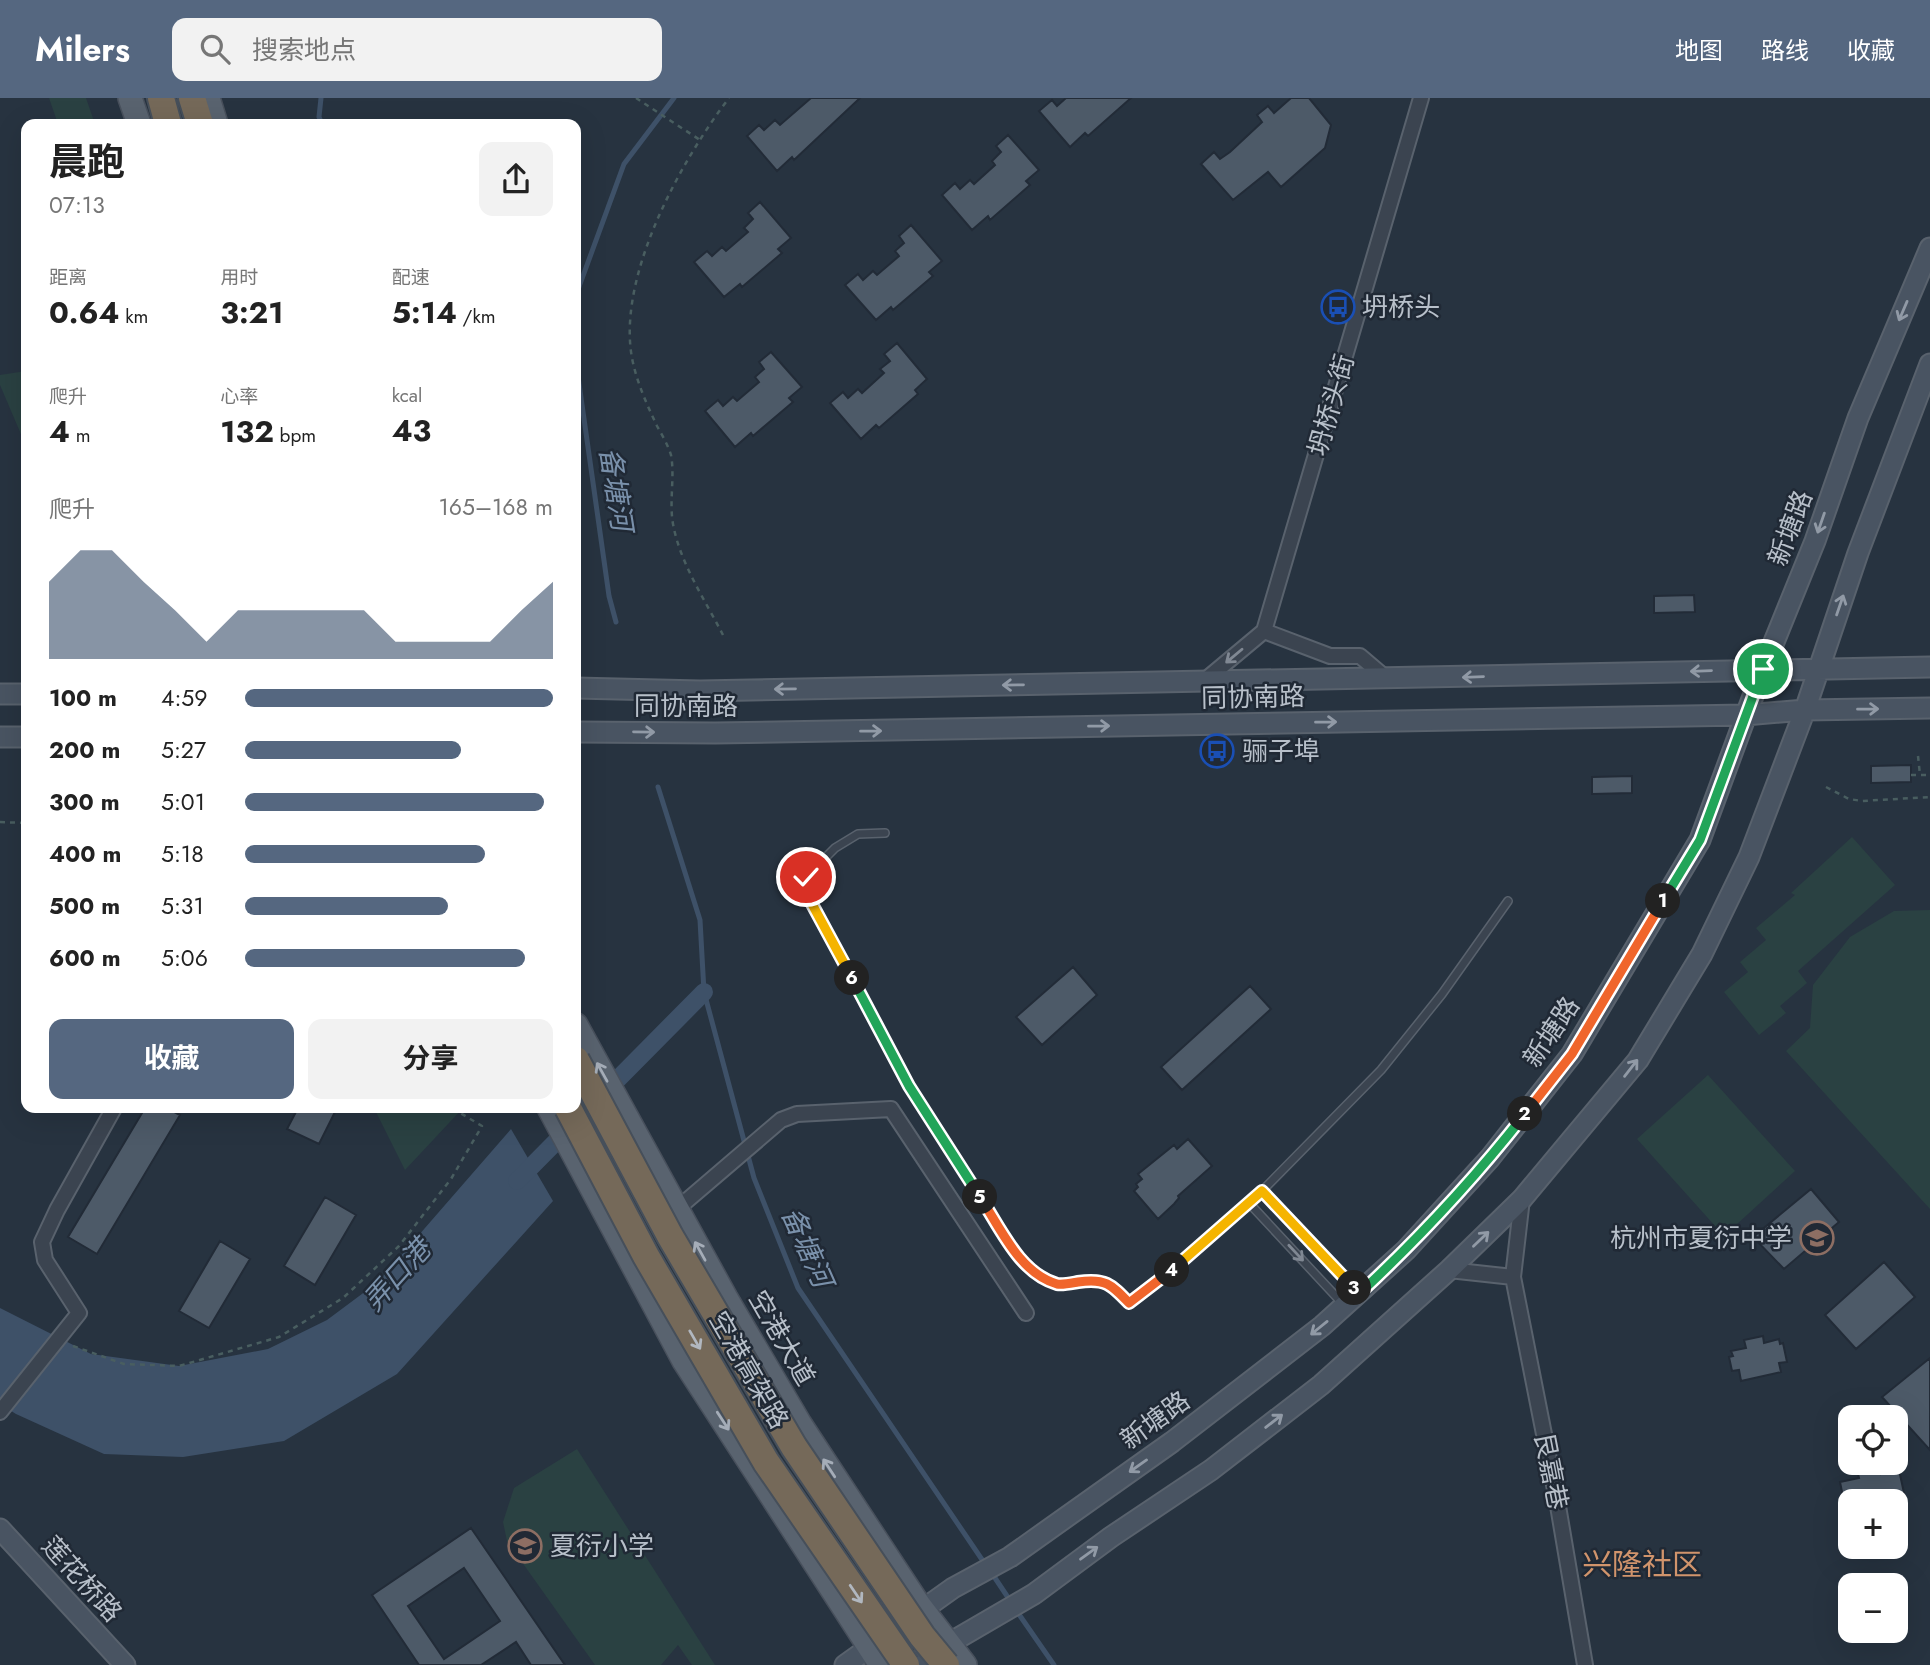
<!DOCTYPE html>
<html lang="zh">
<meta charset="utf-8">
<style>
:root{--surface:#fff;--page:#f2f2f2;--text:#222;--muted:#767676;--accent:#556780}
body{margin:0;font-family:Jost,"Noto Sans SC",sans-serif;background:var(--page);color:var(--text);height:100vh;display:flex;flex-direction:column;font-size:26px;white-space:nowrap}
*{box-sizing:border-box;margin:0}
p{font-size:23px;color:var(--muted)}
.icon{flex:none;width:38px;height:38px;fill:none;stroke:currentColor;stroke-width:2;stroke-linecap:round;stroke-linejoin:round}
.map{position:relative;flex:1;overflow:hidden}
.sheet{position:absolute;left:21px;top:21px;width:560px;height:994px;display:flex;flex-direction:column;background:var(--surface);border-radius:14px;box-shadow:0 7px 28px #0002}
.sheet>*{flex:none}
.tools{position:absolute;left:1838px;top:1307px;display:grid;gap:14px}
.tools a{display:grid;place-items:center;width:70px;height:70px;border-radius:14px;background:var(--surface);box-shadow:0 7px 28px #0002;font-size:35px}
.pin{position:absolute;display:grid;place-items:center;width:60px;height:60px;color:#fff;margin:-30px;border:4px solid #fff;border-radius:50%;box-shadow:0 2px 7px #0007}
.km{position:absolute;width:35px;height:35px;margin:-18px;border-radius:50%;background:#222;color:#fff;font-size:19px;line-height:35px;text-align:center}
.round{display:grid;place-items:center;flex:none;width:74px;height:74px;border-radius:14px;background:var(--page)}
.head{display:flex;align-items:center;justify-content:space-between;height:119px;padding:0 28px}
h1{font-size:38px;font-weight:700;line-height:52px}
.stats{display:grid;grid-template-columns:repeat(3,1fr);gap:10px;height:119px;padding:7px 28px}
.stats div{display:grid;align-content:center}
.stats b{font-size:30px;font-weight:700}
.stats small{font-size:19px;font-weight:400}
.stats p{font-size:19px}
.chart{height:196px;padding:14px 28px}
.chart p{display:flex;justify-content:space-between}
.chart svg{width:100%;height:126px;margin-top:7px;fill:var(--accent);opacity:.7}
.action{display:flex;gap:14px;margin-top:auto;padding:14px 28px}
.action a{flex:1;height:80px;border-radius:14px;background:var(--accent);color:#fff;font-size:28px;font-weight:700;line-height:80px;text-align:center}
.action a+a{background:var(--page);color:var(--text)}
ul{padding:0 28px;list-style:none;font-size:23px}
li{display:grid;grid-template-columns:112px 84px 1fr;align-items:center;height:52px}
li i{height:18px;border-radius:9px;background:var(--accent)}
header{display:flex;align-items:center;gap:42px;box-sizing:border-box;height:98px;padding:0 35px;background:var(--accent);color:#fff}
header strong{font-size:33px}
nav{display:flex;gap:38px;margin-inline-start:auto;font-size:24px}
.search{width:490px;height:63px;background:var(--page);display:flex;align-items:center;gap:18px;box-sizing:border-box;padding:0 24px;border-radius:14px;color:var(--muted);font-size:26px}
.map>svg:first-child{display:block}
.green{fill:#2a4142}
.water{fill:#3e5168}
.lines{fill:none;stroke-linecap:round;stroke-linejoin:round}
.stream{stroke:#3e5168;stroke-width:5}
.canal{stroke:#3e5168;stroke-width:18}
.building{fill:#4d5a68;stroke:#222b37;stroke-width:2;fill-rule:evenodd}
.lane-casing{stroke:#59626d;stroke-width:10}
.street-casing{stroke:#59626d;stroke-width:18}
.secondary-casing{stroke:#59626d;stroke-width:23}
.primary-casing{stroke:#48505c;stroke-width:26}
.highway-casing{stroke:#464f5a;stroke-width:30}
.path{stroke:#495e60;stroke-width:2.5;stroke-dasharray:5 5;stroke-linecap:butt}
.lane{stroke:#3b4450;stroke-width:7}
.street{stroke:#3b4450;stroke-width:14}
.secondary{stroke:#495462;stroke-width:19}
.primary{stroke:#59636f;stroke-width:23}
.highway{stroke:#756959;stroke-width:26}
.highway-bridge-casing{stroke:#464f5a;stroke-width:30;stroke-linecap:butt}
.highway-bridge{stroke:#756959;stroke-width:26}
.oneway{stroke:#919aa6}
.oneway2{stroke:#808893}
.oneway3{stroke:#a5adb8}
.oneway4{stroke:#b1b7bf}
.split-1-casing{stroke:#fff;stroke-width:14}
.split-2-casing{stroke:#fff;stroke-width:14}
.split-3-casing{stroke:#fff;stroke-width:14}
.split-4-casing{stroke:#fff;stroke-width:14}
.split-5-casing{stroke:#fff;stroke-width:14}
.split-6-casing{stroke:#fff;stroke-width:14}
.split-7-casing{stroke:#fff;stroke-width:14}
.split-1{stroke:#22a559;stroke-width:9}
.split-2{stroke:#f0652b;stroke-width:9}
.split-3{stroke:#22a559;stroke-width:9}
.split-4{stroke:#f5b400;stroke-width:9}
.split-5{stroke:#f0652b;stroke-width:9}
.split-6{stroke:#22a559;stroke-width:9}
.split-7{stroke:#f5b400;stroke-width:9}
.labels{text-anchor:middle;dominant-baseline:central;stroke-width:5;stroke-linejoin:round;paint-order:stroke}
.poi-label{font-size:26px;fill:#b8c0ca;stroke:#202935;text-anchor:start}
.street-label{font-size:26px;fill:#b8c0ca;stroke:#202935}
.water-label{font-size:28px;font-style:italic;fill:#7a91ab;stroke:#202935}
.quarter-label{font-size:30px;fill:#d1946c;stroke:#202935}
</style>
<header>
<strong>Milers</strong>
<div class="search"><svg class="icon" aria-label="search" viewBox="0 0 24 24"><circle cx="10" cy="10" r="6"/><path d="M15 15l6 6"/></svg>搜索地点</div>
<nav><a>地图</a><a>路线</a><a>收藏</a></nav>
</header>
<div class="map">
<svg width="1930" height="1567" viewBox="0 0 1930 1567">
<rect width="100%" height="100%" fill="#273340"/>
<!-- green -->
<path class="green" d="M49,0H86L95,26H58Z
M26,273V348L0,287V277Z
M1852,739L1895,787L1798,873L1807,885L1780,908L1786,915L1759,937L1724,894L1748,874L1740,864L1766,842L1756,830L1795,797L1791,795Z
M1930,812V1111L1786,953L1810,930L1813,887L1850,839L1894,813Z
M1708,977L1795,1073L1724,1138L1637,1041Z
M374,1010H463L405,1072Z
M577,1351L715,1567H692L678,1547L661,1567H595L507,1443L503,1424L514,1390Z"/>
<!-- water -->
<path class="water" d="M511,1031L553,1103L397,1276L284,1343L183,1359L104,1356L16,1316L0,1306V1210L91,1256L179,1268L268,1251L327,1222L378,1184Z"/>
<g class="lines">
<!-- stream -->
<path class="stream" d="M321,0L319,19L322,26
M576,197L624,66L674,0
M576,264L609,498L616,524
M658,689L700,822L704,894L754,1080L798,1190L985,1466
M991,1474L1011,1504
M1016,1512L1054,1567"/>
<!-- canal -->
<path class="canal" d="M517,1083L704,894"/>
</g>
<!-- building -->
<path class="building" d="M811,0H860L794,62L792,59L777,73L747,38L759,27L764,32L775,22L780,27Z
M1066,0H1131L1088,38L1085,35L1070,49L1039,13L1052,2L1057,8Z
M1291,0H1309L1331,27L1325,50L1281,89L1268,74L1233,102L1201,66L1214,54L1220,61L1230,54L1262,24L1257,17L1268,8L1274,15Z
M1008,37L1039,72L1026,83L1030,87L990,122L988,118L972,132L942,97L955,85L960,91L970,82L974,86L995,67L992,63L1001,54L996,48Z
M760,104L791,140L778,151L782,155L742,189L740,186L724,199L694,164L707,153L712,158L722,149L726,153L748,134L744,130L753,121L748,115Z
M911,127L942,163L929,174L933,178L893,212L891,209L876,222L845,187L858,176L863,182L873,173L877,177L899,158L895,153L904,145L899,138Z
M897,245L927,281L915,292L918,296L879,330L876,327L861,341L830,305L843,294L848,300L858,291L862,295L884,275L880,271L890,263L884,256Z
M771,254L802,289L789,300L793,304L753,338L751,335L735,349L705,313L718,302L723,308L733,299L737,303L759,284L755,279L764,271L759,264Z
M1694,497L1695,514L1654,515V498Z
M1911,667V684L1871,685V668Z
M1632,678V695L1592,696V679Z
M1073,869L1097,897L1042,947L1016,919Z
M1250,888L1271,911L1182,992L1161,969Z
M145,1010H167L180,1017L97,1156L68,1139Z
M298,1010H337L319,1046L287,1031Z
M1188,1041L1212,1068L1178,1098L1179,1100L1174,1106L1158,1121L1134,1093L1138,1089L1136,1086L1142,1081L1138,1076L1174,1047L1177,1051Z
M1811,1091L1839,1124L1784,1171L1753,1139Z
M325,1099L356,1117L315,1187L284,1168Z
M220,1143L250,1161L209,1230L179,1213Z
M1884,1164L1915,1199L1856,1251L1825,1217Z
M1763,1238L1764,1245L1779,1241L1780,1246L1783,1245L1787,1264L1779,1265L1781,1274L1741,1283L1739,1272L1732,1273L1729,1259L1733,1258L1731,1253L1746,1250L1744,1242Z
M1930,1260V1352L1882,1299Z
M1880,1370L1881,1376L1899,1372L1906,1404H1844L1840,1384L1859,1380L1858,1376Z
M471,1430L565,1567H531L516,1544L481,1567H419L372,1497ZM464,1470L500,1523L444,1561L408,1508Z"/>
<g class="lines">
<defs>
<path id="lane" d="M885,735L858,736L835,750L806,779L805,793L909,988L1021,1162L1042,1179L1059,1187L1098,1181L1112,1188L1129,1205L1183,1164L1262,1093L1381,972L1442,896L1508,803
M1262,1093L1356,1193
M1249,1105L1344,1207"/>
<path id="street" d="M1264,533L1330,558H1360L1387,581
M1203,584L1264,533L1421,0
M1522,1101L1513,1179L1557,1402L1585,1567
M677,1111L781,1022L797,1016L891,1011L1026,1215
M1449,1172L1513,1179
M0,1314L79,1215L45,1162L42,1144L57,1112L114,1010"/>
<path id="secondary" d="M576,590L700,593L1930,569
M0,596H26
M576,634L715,635L1745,617L1805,612L1930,610
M0,639H26
M0,1431L125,1567
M845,1567L953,1490L1010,1459L1172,1344L1322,1228L1406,1152L1490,1060L1572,956L1700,742L1763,571L1815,443L1858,320L1930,150
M912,1567L1034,1496L1111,1439L1211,1372L1321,1287L1449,1172L1522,1101L1638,962L1702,856L1749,759L1805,612L1858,455L1930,266"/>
<path id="primary" d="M130,0L139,26
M208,0L216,26
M576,927L726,1200L800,1326L919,1507L965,1567
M549,1010L684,1263L881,1567"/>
<path id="highway" d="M161,0L168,26
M192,0L200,26"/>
</defs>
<!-- lane casing -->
<use href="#lane" class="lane-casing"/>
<!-- street casing -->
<use href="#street" class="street-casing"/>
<!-- secondary casing -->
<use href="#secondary" class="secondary-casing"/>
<!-- primary casing -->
<use href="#primary" class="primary-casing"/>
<!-- highway casing -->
<use href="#highway" class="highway-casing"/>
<!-- path -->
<path class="path" d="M636,0L700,42
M723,537C705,502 680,465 673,426C669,403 675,379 671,357C668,347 662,337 657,328C648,309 639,289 634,269C612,186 680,64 729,0
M1918,658L1920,677
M1911,677H1930
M1826,689L1849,701L1862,703L1930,699
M0,724L26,725
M73,1248L124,1266L179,1268L279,1239L343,1200L399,1148L451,1081L482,1028L452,1010"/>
<!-- lane -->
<use href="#lane" class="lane"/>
<!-- street -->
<use href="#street" class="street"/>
<!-- secondary -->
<use href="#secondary" class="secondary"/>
<!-- primary -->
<use href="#primary" class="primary"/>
<!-- highway -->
<use href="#highway" class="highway"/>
<defs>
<path id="highway-bridge" d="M576,962L670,1138L794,1349L922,1538L946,1567
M568,1010L646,1158L766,1364L906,1567"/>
</defs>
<!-- highway-bridge casing -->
<use href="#highway-bridge" class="highway-bridge-casing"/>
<!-- highway-bridge -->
<use href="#highway-bridge" class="highway-bridge"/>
</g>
<!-- one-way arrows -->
<defs><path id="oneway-shaft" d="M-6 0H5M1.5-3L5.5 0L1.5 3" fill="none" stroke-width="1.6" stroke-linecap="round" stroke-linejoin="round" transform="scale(1.75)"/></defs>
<g class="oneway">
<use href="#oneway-shaft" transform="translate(1903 213) rotate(113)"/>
<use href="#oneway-shaft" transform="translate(1821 425) rotate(109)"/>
<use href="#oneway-shaft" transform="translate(1840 507) rotate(-71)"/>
<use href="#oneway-shaft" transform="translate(1701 573) rotate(178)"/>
<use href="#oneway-shaft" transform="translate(1473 579) rotate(178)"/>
<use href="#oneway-shaft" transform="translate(1013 587) rotate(179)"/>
<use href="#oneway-shaft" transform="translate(785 591) rotate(179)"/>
<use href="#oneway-shaft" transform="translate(1868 611) rotate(-1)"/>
<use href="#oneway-shaft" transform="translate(1326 624) rotate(-1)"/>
<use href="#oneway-shaft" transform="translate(1099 628) rotate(-1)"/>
<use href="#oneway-shaft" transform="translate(871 633) rotate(-1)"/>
<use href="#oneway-shaft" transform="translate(644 634) rotate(1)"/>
<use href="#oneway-shaft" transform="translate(1631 970) rotate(-52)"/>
<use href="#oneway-shaft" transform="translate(1481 1141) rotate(-44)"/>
<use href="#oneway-shaft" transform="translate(1319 1230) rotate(141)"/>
<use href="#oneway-shaft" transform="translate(1274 1323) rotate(-38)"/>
<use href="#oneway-shaft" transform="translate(1138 1368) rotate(145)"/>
<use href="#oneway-shaft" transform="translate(1089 1455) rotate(-36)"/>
</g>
<g class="oneway2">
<use href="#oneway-shaft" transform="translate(1234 558) rotate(140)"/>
<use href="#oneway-shaft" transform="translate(1296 1155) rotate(47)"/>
</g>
<g class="oneway3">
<use href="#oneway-shaft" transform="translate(602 974) rotate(-119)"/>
<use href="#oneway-shaft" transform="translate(700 1153) rotate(-119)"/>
<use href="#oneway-shaft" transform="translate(723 1323) rotate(57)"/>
<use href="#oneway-shaft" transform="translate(829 1370) rotate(-123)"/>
</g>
<g class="oneway4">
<use href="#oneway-shaft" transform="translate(695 1242) rotate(60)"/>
<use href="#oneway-shaft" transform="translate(856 1496) rotate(56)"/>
</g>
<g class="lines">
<defs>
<path id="split-1" d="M1663,803L1700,742L1763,571"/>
<path id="split-2" d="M1525,1016L1572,956L1663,803"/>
<path id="split-3" d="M1354,1190L1359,1196C1419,1140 1475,1080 1525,1016"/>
<path id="split-4" d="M1172,1172L1262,1093L1354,1190"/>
<path id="split-5" d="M980,1099C1000,1129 1019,1175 1057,1186C1063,1187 1072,1185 1078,1184C1105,1180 1111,1186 1129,1205L1172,1172"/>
<path id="split-6" d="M852,880L909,988L980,1099"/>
<path id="split-7" d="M806,779L805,793L852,880"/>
</defs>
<!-- split-1 casing -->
<use href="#split-1" class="split-1-casing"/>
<!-- split-2 casing -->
<use href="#split-2" class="split-2-casing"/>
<!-- split-3 casing -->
<use href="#split-3" class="split-3-casing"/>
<!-- split-4 casing -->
<use href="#split-4" class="split-4-casing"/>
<!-- split-5 casing -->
<use href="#split-5" class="split-5-casing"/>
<!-- split-6 casing -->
<use href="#split-6" class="split-6-casing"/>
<!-- split-7 casing -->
<use href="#split-7" class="split-7-casing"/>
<!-- split-1 -->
<use href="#split-1" class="split-1"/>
<!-- split-2 -->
<use href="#split-2" class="split-2"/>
<!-- split-3 -->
<use href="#split-3" class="split-3"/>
<!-- split-4 -->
<use href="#split-4" class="split-4"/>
<!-- split-5 -->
<use href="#split-5" class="split-5"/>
<!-- split-6 -->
<use href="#split-6" class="split-6"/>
<!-- split-7 -->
<use href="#split-7" class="split-7"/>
</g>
<!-- icons -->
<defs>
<symbol id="bus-ring" viewBox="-11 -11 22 22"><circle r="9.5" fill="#202935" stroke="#1a4fb4" stroke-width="1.5"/><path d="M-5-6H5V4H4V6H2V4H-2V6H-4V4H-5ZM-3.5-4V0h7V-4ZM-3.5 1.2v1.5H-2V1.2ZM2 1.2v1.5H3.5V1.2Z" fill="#1a4fb4"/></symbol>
<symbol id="school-ring" viewBox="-11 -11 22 22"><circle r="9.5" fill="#202935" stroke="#8d6e63" stroke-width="1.5"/><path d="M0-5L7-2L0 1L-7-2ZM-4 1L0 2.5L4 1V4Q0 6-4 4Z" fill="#8d6e63"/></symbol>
</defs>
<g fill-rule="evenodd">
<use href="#bus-ring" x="1319" y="190" width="38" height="38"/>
<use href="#bus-ring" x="1198" y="634" width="38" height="38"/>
<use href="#school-ring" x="1798" y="1121" width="38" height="38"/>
<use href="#school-ring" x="506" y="1429" width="38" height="38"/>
</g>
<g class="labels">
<!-- poi labels -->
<g class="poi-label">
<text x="1362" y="209">坍桥头</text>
<text x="1242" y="653">骊子埠</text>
<text x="1792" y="1140" text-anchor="end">杭州市夏衍中学</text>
<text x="550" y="1448">夏衍小学</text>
</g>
<!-- street labels -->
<g class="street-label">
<text transform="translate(1331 307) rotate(-74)">坍桥头街</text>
<text transform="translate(1790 430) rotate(-69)">新塘路</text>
<text transform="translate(1253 599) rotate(-1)">同协南路</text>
<text x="686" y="608">同协南路</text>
<text transform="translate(1551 934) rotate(-56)">新塘路</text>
<text transform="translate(782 1240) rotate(60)">空港大道</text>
<text transform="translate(749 1272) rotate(60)">空港高架路</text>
<text transform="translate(1155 1322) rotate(-36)">新塘路</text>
<text transform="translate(1551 1373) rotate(79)">艮嘉巷</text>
<text transform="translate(82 1481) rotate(48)">莲花桥路</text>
</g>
<!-- water labels -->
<g class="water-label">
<text transform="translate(616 391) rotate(81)">备塘河</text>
<text transform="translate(807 1149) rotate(66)">备塘河</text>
<text transform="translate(397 1177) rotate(-48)">弄口港</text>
</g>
<!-- quarter labels -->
<g class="quarter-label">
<text x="1642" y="1466">兴隆社区</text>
</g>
</g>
</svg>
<div class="tools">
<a><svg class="icon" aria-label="locate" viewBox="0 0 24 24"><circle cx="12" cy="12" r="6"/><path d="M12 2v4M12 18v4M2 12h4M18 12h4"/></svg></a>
<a>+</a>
<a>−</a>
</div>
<div class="pin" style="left:1763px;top:571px;background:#1e9e55"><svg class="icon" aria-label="arrive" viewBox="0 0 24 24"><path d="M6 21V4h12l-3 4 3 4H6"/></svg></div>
<div class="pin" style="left:806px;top:779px;background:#d93025"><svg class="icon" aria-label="check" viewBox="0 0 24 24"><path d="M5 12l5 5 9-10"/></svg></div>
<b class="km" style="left:1663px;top:803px">1</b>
<b class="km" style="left:1525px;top:1016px">2</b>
<b class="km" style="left:1354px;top:1190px">3</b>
<b class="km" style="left:1172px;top:1172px">4</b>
<b class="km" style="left:980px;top:1099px">5</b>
<b class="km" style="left:852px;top:880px">6</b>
<section class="sheet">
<div class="head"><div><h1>晨跑</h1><p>07:13</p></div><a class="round"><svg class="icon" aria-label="share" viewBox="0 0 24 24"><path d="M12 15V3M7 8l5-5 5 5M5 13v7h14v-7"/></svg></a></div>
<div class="stats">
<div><p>距离</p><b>0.64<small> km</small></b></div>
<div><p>用时</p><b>3:21</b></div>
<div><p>配速</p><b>5:14<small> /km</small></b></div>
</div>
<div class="stats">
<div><p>爬升</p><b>4<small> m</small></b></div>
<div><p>心率</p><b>132<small> bpm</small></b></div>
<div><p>kcal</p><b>43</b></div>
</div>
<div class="chart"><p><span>爬升</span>165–168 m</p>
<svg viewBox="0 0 160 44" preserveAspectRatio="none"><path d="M0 44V17L10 6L20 6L30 17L40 27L50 38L60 27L70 27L80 27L90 27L100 27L110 38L120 38L130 38L140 38L150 27L160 17V44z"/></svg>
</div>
<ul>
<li><b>100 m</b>4:59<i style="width:100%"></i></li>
<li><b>200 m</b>5:27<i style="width:70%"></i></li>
<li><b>300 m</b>5:01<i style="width:97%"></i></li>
<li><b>400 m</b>5:18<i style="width:78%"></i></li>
<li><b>500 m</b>5:31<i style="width:66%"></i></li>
<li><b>600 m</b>5:06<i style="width:91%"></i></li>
</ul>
<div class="action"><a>收藏</a><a>分享</a></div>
</section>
</div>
